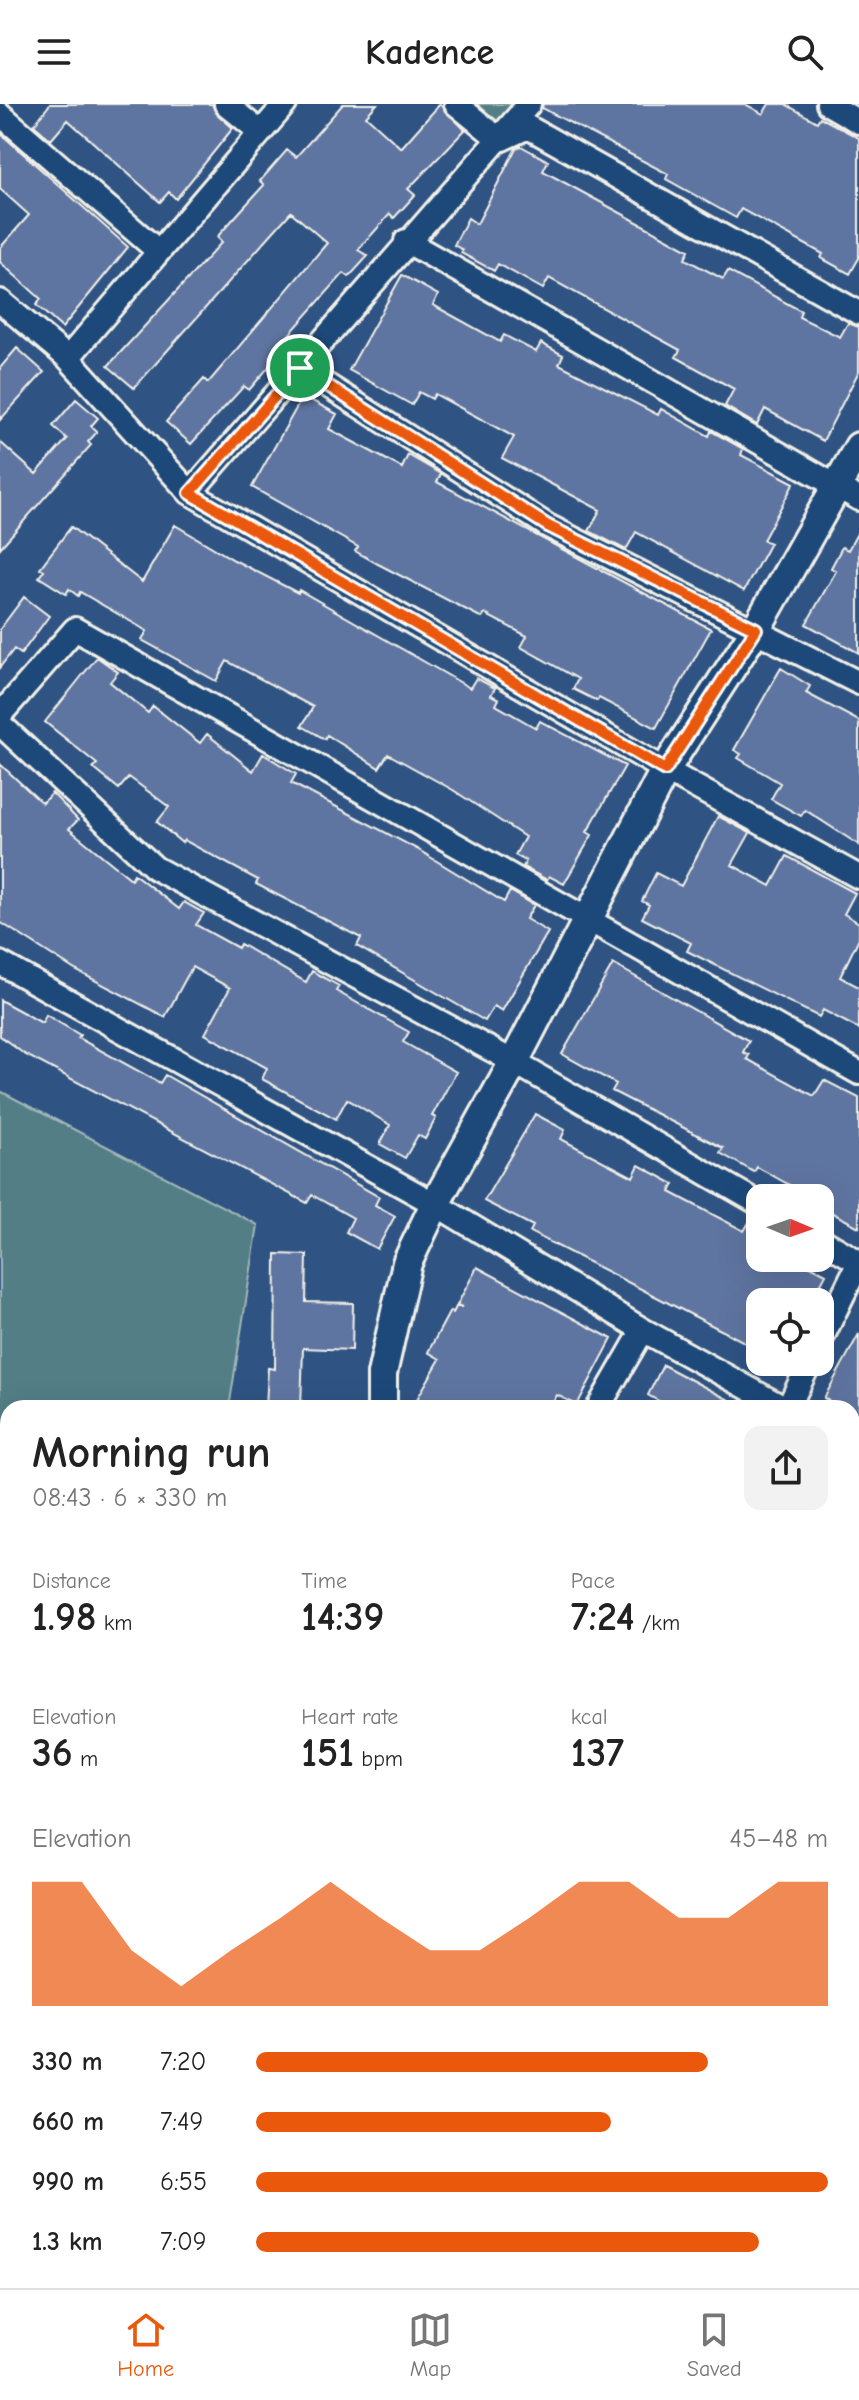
<!DOCTYPE html>
<meta charset="utf-8">
<style>
:root{--surface:#fff;--page:#f2f2f2;--text:#222;--muted:#767676;--line:#e0e0e0;--accent:#ea580c}
body{margin:0;font-family:"Comic Neue",sans-serif;background:var(--page);color:var(--text);height:100vh;display:flex;flex-direction:column;font-size:30px;white-space:nowrap}
*{box-sizing:border-box;margin:0}
p{font-size:26px;color:var(--muted)}
.icon{flex:none;width:44px;height:44px;fill:none;stroke:currentColor;stroke-width:2;stroke-linecap:round;stroke-linejoin:round}
.map{position:relative;flex:1;overflow:hidden}
.panel{position:absolute;left:0px;top:1296px;width:860px;height:888px;display:flex;flex-direction:column;background:var(--surface);border-radius:24px 24px 0 0;box-shadow:0 8px 32px #0002}
.panel>*{flex:none}
.needle{width:52px;rotate:92deg}
.controls{position:absolute;left:746px;top:1080px;display:grid;gap:16px}
.controls a{display:grid;place-items:center;width:88px;height:88px;border-radius:16px;background:var(--surface);box-shadow:0 8px 32px #0002;font-size:40px}
.pin{position:absolute;display:grid;place-items:center;width:68px;height:68px;color:#fff;margin:-34px;border:4px solid #fff;border-radius:50%;box-shadow:0 2px 8px #0007}
.round{display:grid;place-items:center;flex:none;width:84px;height:84px;border-radius:16px;background:var(--page)}
.overview{display:flex;align-items:center;justify-content:space-between;height:136px;padding:0 32px}
h1{font-size:44px;font-weight:600;line-height:60px}
.figures{display:grid;grid-template-columns:repeat(3,1fr);gap:12px;height:136px;padding:8px 32px}
.figures div{display:grid;align-content:center}
.figures b{font-size:40px;font-weight:600}
.figures small{font-size:22px;font-weight:400}
.figures p{font-size:22px}
.chart{height:224px;padding:16px 32px}
.chart p{display:flex;justify-content:space-between}
.chart svg{width:100%;height:144px;margin-top:8px;fill:var(--accent);opacity:.7}
ul{padding:0 32px;list-style:none;font-size:26px}
li{display:grid;grid-template-columns:128px 96px 1fr;align-items:center;height:60px}
li i{height:20px;border-radius:10px;background:var(--accent)}
header{display:flex;justify-content:space-between;align-items:center;height:104px;padding:0 32px;background:var(--surface);font-size:36px;font-weight:600}
.tab-bar{display:flex;justify-content:space-around;align-items:center;height:112px;border-top:2px solid var(--line);background:var(--surface);font-size:22px;color:var(--muted)}
.tab-bar a{display:grid;justify-items:center;gap:4px}
.tab-bar .selected{color:var(--accent)}
.map>svg:first-child{display:block}
.green{fill:#527e86;stroke:#a3b8b7;stroke-width:2}
.building{fill:#5f74a1;stroke:#f4f1e8;stroke-width:2}
.lines{fill:none;stroke-linecap:round;stroke-linejoin:round}
.minor-casing{stroke:#f4f1e8;stroke-width:28}
.tertiary-casing{stroke:#f4f1e8;stroke-width:34}
.minor{stroke:#1f4a7a;stroke-width:22}
.tertiary{stroke:#1f4a7a;stroke-width:28}
.route-casing{stroke:#fff;stroke-width:16}
.route{stroke:#ea580c;stroke-width:10}
</style>
<header><svg class="icon" aria-label="menu" viewBox="0 0 24 24"><path d="M4 6h16M4 12h16M4 18h16"/></svg>Kadence<svg class="icon" aria-label="search" viewBox="0 0 24 24"><circle cx="10" cy="10" r="6"/><path d="M15 15l6 6"/></svg></header>
<div class="map">
<svg width="859" height="2184" viewBox="0 0 859 2184">
<rect width="100%" height="100%" fill="#2f5484"/>
<filter id="ink" filterUnits="userSpaceOnUse"><feTurbulence type="fractalNoise" baseFrequency=".0125" numOctaves="2"/><feDisplacementMap in="SourceGraphic" scale="16" xChannelSelector="R" yChannelSelector="G"/><feConvolveMatrix kernelMatrix="1 2 1 2 8 2 1 2 1" color-interpolation-filters="sRGB"/></filter>
<g filter="url(#ink)">
<!-- green -->
<path class="green" d="M468,0H514L495,23Z
M0,987L258,1121L229,1304H8V1659L0,1667Z"/>
<!-- building -->
<path class="building" d="M50,0H212L217,10L233,24L176,95L169,88L160,98L68,16L51,36L34,21Z
M343,0H377L366,12L401,44L440,0L465,26L408,85L415,91L394,114L390,110L358,146L368,152L349,173L344,169L270,252L274,257L249,286L244,282L191,340L166,318L204,275L208,279L327,139L291,108L134,284L108,262L222,138L217,133L264,81L260,77L287,46L296,53Z
M543,0H745L763,10L769,0H785L817,18L820,13L859,34V154L850,170L821,154L823,150L741,105L736,114L666,75L668,70L542,4Z
M0,29L128,143L62,224L36,201L41,195L0,158V144L29,111L0,85Z
M521,42L548,57L543,67L689,146L685,155L723,175L728,167L801,207L799,213L840,233L848,219L859,223V267L823,337L765,305L757,321L725,302L734,285L676,253L680,246L549,174L543,185L498,160L494,167L461,149L463,146L454,141L468,114L477,120L516,44Z
M402,171L438,191L433,201L500,238L504,231L536,248L541,239L563,251L559,260L658,311L661,305L709,332L711,327L743,345L741,351L794,379L763,436L770,439L744,487L636,428L626,446L589,427L600,406L502,354L514,333L435,290L432,295L419,288L412,301L349,266Z
M17,244L44,268L0,316V264Z
M303,292L337,310L329,325L402,364L408,351L441,370L437,378L711,525L656,624L599,594L597,597L573,585L578,575L521,543L527,532L485,510L482,514L378,460L355,447L358,443L252,383Z
M76,295L98,314L91,322L97,328L88,338L91,341L0,444V338L36,370L67,335L53,322Z
M175,421L234,456L298,489L299,486L470,584L476,574L495,584L491,591L499,595L496,601L536,624L540,617L625,662L587,728L592,731L564,780L549,772L547,776L523,763L526,757L515,751L525,733L453,686L388,650L379,664L327,631L325,635L302,622L313,603L227,557L216,577L142,536L147,527L80,488L78,492L69,485L66,490L39,473L44,466L40,464L71,423L142,478Z
M859,426V549L806,520L836,467L831,464L842,443L848,446Z
M24,493L49,512L21,550L14,545L0,563V525Z
M97,553L118,568L110,578L148,609L153,602L200,639L207,630L253,667L263,650L296,670L291,679L417,745L504,798L510,787L534,801L526,815L548,828L502,907L494,902L485,917L357,842L361,834L256,780L258,776L184,736L182,739L157,718L169,703L129,673L119,685L93,664L97,660L45,618Z
M781,564L810,582L806,589L859,617V741L805,706L801,712L771,695L780,679L738,654L741,650L734,646Z
M0,660L42,699L52,689L78,716L69,725L131,775L134,770L179,805L184,798L204,809L196,821L238,844L240,840L306,878L312,867L339,882L336,887L409,928L403,938L456,968L432,1012L436,1014L425,1035L418,1031L405,1054L380,1040L390,1021L347,995L336,1015L262,975L267,964L205,930L230,884L192,863L165,913L75,866L0,818Z
M718,712L750,729L732,761L771,782L787,752L855,789L844,810L859,819V834L840,873L859,883V925L823,906L819,913L687,847L691,839L642,814L649,801L642,797L656,769L681,782Z
M613,860L749,937L743,948L749,951L747,955L814,992L824,976L859,994V1123L821,1103L820,1094H813L757,1063L754,1068L720,1049L723,1044L612,987L616,980L562,950Z
M0,896L42,919L46,911L80,931L78,934L160,979L165,971L379,1093L375,1101L395,1112L377,1145L346,1128L353,1114L312,1091L307,1099L24,950L0,932Z
M535,1010L565,1026L561,1035L633,1073L639,1061L674,1080L670,1088L744,1127L753,1112L760,1114V1154H795L826,1170L811,1198H760V1246L530,1128L533,1122L484,1097Z
M276,1150L307,1151L306,1198L353,1199L352,1246L303,1244L301,1304H266L268,1264L275,1265Z
M477,1163L612,1235L577,1301L557,1291L550,1304H433L417,1295L440,1255L428,1248L450,1207L453,1209L456,1203H462L457,1201Z
M859,1230V1314L852,1310V1304H842L824,1294Z
M663,1261L744,1304H671L664,1300L648,1291Z"/>
<g class="lines">
<defs>
<path id="minor" d="M226,0L260,28
M456,0L500,36L528,23L859,209
M828,0L859,18
M0,10L158,147
M406,137L859,395
M0,197L68,254L190,389L665,666L859,773
M68,254L285,0
M300,264L548,422L859,579
M190,389L529,0
M0,611L75,525L859,969
M0,620L155,764L514,958L760,1100
M0,859L435,1100L643,1226L784,1304
M820,1135L859,1158
M820,1238L859,1158
M598,1304L643,1226
M788,1304L810,1258
M852,1489H859
M857,1794L859,1754
M0,1941H8
M852,1951L859,1949
M16,2184V2176
M179,2184V2176
M520,2184L521,2176
M674,2184L675,2176
M843,2184V2176"/>
<path id="tertiary" d="M382,1304V1270L407,1159L435,1100L514,958L665,666L756,525L859,343
M852,1795L859,1794
M0,1796H8
M355,2184V2176"/>
</defs>
<!-- minor casing -->
<use href="#minor" class="minor-casing"/>
<!-- tertiary casing -->
<use href="#tertiary" class="tertiary-casing"/>
<!-- minor -->
<use href="#minor" class="minor"/>
<!-- tertiary -->
<use href="#tertiary" class="tertiary"/>
</g>
</g>
<g class="lines" filter="url(#ink)">
<defs>
<path id="route" d="M300,264L548,422L756,525L665,666L190,389Z"/>
</defs>
<!-- route casing -->
<use href="#route" class="route-casing"/>
<!-- route -->
<use href="#route" class="route"/>
</g>
</svg>
<div class="controls">
<a><svg class="needle" viewBox="-14 -14 28 28"><path d="M0-13l5 13h-10z" fill="#e53935"/><path d="M0 13l5-13h-10z" fill="#767676"/></svg></a>
<a><svg class="icon" aria-label="locate" viewBox="0 0 24 24"><circle cx="12" cy="12" r="6"/><path d="M12 2v4M12 18v4M2 12h4M18 12h4"/></svg></a>
</div>
<div class="pin" style="left:300px;top:264px;background:#1e9e55"><svg class="icon" aria-label="arrive" viewBox="0 0 24 24"><path d="M6 21V4h12l-3 4 3 4H6"/></svg></div>
<section class="panel">
<div class="overview"><div><h1>Morning run</h1><p>08:43 · 6 × 330 m</p></div><a class="round"><svg class="icon" aria-label="share" viewBox="0 0 24 24"><path d="M12 15V3M7 8l5-5 5 5M5 13v7h14v-7"/></svg></a></div>
<div class="figures">
<div><p>Distance</p><b>1.98<small> km</small></b></div>
<div><p>Time</p><b>14:39</b></div>
<div><p>Pace</p><b>7:24<small> /km</small></b></div>
</div>
<div class="figures">
<div><p>Elevation</p><b>36<small> m</small></b></div>
<div><p>Heart rate</p><b>151<small> bpm</small></b></div>
<div><p>kcal</p><b>137</b></div>
</div>
<div class="chart"><p><span>Elevation</span>45–48 m</p>
<svg viewBox="0 0 160 44" preserveAspectRatio="none"><path d="M0 44V6L10 6L20 27L30 38L40 27L50 17L60 6L70 17L80 27L90 27L100 17L110 6L120 6L130 17L140 17L150 6L160 6V44z"/></svg>
</div>
<ul>
<li><b>330 m</b>7:20<i style="width:79%"></i></li>
<li><b>660 m</b>7:49<i style="width:62%"></i></li>
<li><b>990 m</b>6:55<i style="width:100%"></i></li>
<li><b>1.3 km</b>7:09<i style="width:88%"></i></li>
</ul>
</section>
</div>
<nav class="tab-bar">
<a class="selected"><svg class="icon" aria-label="home" viewBox="0 0 24 24"><path d="M3 11l9-7 9 7M6 9v11h12V9"/></svg>Home</a>
<a><svg class="icon" aria-label="map" viewBox="0 0 24 24"><path d="M3 6l6-2 6 2 6-2v14l-6 2-6-2-6 2zM9 4v14M15 6v14"/></svg>Map</a>
<a><svg class="icon" aria-label="saved" viewBox="0 0 24 24"><path d="M7 4h10v16l-5-4-5 4z"/></svg>Saved</a>
</nav>
